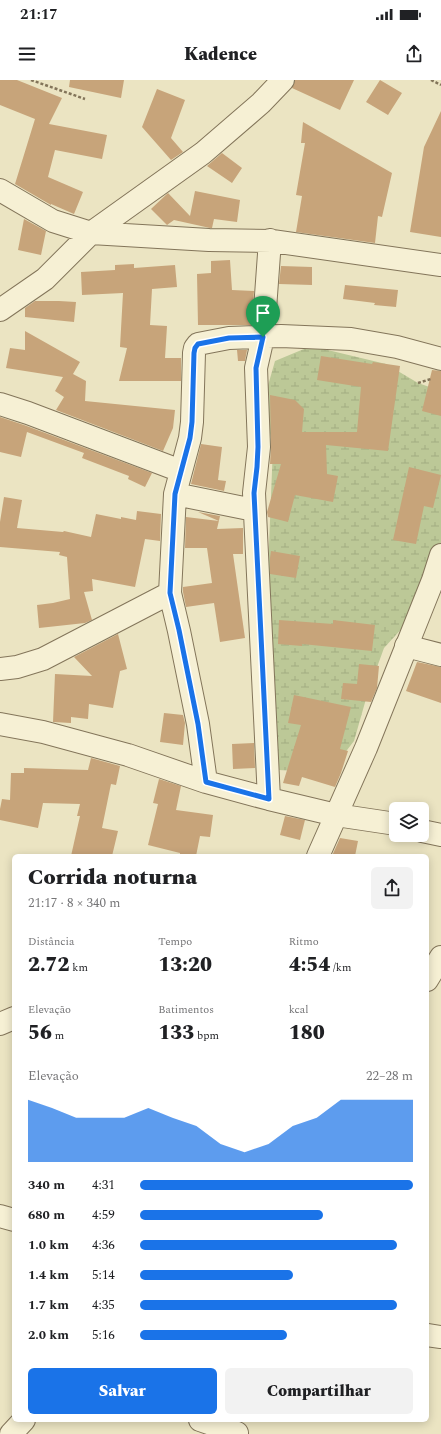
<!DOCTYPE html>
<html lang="pt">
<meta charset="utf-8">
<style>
:root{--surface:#fff;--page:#f2f2f2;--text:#202124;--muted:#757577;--accent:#1a73e8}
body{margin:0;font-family:Spectral,serif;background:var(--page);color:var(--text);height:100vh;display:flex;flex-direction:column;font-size:15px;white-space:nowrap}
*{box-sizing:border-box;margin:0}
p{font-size:13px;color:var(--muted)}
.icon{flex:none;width:22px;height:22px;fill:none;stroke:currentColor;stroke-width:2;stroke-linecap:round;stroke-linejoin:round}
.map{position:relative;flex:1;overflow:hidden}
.sheet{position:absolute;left:12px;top:774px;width:417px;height:568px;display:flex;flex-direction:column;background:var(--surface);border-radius:6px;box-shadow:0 2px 10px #0003}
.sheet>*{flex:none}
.buttons{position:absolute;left:389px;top:722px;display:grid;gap:8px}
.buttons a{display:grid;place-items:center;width:40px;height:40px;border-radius:6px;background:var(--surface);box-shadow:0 2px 10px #0003;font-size:20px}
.pin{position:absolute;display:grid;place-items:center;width:34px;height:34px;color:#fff;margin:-41px -17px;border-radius:50% 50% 50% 0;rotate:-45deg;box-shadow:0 0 4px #0007}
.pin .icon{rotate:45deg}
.round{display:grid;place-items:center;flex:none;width:42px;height:42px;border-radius:6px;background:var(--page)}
.head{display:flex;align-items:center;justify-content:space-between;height:68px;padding:0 16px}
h1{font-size:22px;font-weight:800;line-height:30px}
.metrics{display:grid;grid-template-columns:repeat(3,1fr);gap:6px;height:68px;padding:4px 16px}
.metrics div{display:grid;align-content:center}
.metrics b{font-size:20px;font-weight:800}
.metrics small{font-size:11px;font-weight:400}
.metrics p{font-size:11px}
.chart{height:112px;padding:8px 16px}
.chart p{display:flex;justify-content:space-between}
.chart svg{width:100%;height:72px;margin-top:4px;fill:var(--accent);opacity:.7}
.cta{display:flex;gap:8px;margin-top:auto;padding:8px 16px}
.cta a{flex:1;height:46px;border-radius:6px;background:var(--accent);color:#fff;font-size:16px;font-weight:800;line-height:46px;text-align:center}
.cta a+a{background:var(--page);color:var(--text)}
ul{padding:0 16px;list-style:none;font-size:13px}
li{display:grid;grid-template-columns:64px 48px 1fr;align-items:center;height:30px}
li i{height:10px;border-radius:5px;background:var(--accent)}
.status{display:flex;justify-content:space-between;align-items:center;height:28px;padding:0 20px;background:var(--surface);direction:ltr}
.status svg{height:11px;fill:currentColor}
header{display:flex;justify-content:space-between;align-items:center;height:52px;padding:0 16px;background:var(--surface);font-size:18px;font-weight:800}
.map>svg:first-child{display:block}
.wetland{fill:url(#wetland-marsh)}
.building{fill:#c7a47a}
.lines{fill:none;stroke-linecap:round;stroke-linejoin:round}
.minor-casing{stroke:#83755a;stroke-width:24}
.tertiary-casing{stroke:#83755a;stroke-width:24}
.path{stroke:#83755a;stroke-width:2.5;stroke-dasharray:3 2;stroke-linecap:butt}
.minor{stroke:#f6f0d4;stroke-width:22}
.tertiary{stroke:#f6f0d4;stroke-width:22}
.route-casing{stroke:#fff;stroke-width:8}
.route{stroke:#1a73e8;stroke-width:5}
</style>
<div class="status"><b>21:17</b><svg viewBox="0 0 49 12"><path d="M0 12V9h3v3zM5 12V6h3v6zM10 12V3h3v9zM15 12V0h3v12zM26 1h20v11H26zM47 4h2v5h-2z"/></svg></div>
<header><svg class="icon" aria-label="menu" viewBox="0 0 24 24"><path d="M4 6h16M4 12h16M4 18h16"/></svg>Kadence<svg class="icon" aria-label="share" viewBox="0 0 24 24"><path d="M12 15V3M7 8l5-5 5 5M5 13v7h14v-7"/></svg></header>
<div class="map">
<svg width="441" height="1354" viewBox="0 0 441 1354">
<defs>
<pattern id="wetland-marsh" width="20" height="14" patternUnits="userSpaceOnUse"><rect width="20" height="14" fill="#bcc897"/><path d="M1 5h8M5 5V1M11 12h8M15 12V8" fill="none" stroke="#a2ac82"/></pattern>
</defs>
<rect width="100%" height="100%" fill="#ebe4c2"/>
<!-- wetland -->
<path class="wetland" d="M311,266L386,284L418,303L441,311V499L406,544L384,568L368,612L354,661L330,692L278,690L267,515L273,366L263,323L275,281Z"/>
<!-- building -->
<path class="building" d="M0,0H17L62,18L49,44L107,55L102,79L55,70L48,97L83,112L74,134L51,124V125L15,104L35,39L0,25Z
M70,0H124L121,18L69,7Z
M295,0H354L340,30L292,8Z
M380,0L402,13L388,35L366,22Z
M157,9L185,20L171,58L183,72L171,80L142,47Z
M441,31V157L410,152L424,67Z
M303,42L392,93L382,137L378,136L375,163L296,152L302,116L296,115L305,63H301Z
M222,73L242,88L232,103L207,86Z
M195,111L240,120L237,142L214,139L212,148H210L174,140L167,145L151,129L168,113L190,136Z
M24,139L46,151L41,175L18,170Z
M230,180L232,210L254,211L251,245H198L197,194L211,193V181Z
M134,184V188L175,185L177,207L152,209L150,245L167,246L165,278H181V301H119L127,268L120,267L123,213L82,215L81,192L115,190V185Z
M281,186L312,187V205L279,204Z
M345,205L398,210L396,227L374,225L375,223L343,219Z
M35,221H59L76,222L74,242L25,237V228Z
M25,251L80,282L73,294L86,301L85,321L175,330L173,348L163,371L56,330L64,317L55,311L63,297L6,288L10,268L25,270Z
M237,270H247L245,281H238Z
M321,276L372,284L373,282L400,286L388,371L326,365L327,394L338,396L333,422L295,415L288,442L268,437L267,432L281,384H270L271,367L270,315L295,320L304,329L302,352H357L361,307L317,300Z
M432,290L441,291V336L422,331Z
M0,337L24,345L152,393L145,407L128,399L129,396L82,378L84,373L27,352L21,377L0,372Z
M201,364L222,367L218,400L226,401L224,411L191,404Z
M409,387L441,395L433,428L424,426L416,464L393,460Z
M4,417L22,420L17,448L63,452L64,451L91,457L96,434L121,439V437L136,440L137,431L161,434L160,461L145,459L135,507L92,499L93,511L84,512L92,540L85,543L39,548L37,525L53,523L70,519L67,477L59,475L60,472L0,467V442Z
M198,432L220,436L217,449L243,448V474H233L245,558L220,562L214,523L186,527L183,512V507L212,503L207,468H185L186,437L219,441Z
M271,471L300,476L296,498L270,494V478Z
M279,540L333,544V540L375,545L372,571L302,564V566L278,564Z
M118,554L127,589L120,591L113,628L89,624L88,639L71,637V643L53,642L55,594L92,596L74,577Z
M417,582L441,587V623L406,611Z
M359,584L379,586L377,608L371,622L341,619L343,603L357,604Z
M294,615L351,627L340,669L348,671L341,693L335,707L302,697L299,706L283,703L301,645L288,643Z
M164,633L183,635L185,643L183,665L160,662Z
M254,663L255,688L233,689L232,664Z
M91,678L120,686L116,705L111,704L102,748L118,751L112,776H71L80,736H77L80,724L43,723L38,748L0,740V729L2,719L10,720L11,693H24V688L88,690Z
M159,699L181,706L176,730L213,735L210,757L200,756L196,776H180V773L148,765L158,724L153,723Z
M285,736L305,740L300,760L280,755Z
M340,758L358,761L355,776H332Z"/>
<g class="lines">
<defs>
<path id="minor" d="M0,110L53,141L91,153L209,160L272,161L441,185
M0,230L45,199L91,153L203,73L261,23L283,0
M0,324L28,333L181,391
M175,414L254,430
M406,566L441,575
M0,589L17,587L43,579L170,513
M0,644L43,652L128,675L206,702L269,719L336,735L396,744
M206,702L198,644L179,551L170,513L175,414L190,358L192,342L194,273L195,268L198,264L229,258L281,256L351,259L397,267L441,279
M269,719L254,413L259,367L256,288L263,257L270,160
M422,751L441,755
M427,900L441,877
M0,944L14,938
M0,1136L14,1140
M427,1255L441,1257
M200,1340L237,1353"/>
<path id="tertiary" d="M318,776L366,668L433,500L441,475
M11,1354L24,1340"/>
</defs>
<!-- minor casing -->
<use href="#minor" class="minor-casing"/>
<!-- tertiary casing -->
<use href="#tertiary" class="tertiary-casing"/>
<!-- path -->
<path class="path" d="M31,0L85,19
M431,0L441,5
M418,303L431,299"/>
<!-- minor -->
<use href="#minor" class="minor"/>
<!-- tertiary -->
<use href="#tertiary" class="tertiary"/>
</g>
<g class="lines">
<defs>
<path id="route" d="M263,257L256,288L258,367L257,387L254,413L269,719L206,702L198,644L179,550L170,513L175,414L190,358L192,342L194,273L195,268L198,264L229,258Z"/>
</defs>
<!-- route casing -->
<use href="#route" class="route-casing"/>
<!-- route -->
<use href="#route" class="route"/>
</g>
</svg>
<div class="buttons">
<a><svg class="icon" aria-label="layers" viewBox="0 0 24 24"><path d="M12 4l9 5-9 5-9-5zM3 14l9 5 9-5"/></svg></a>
</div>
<div class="pin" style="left:263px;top:257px;background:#1e9e55"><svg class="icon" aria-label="arrive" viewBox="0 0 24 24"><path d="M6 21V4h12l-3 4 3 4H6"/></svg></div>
<section class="sheet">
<div class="head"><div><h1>Corrida noturna</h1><p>21:17 · 8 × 340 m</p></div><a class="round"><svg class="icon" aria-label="share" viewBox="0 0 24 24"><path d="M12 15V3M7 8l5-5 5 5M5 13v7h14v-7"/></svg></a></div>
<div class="metrics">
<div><p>Distância</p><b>2.72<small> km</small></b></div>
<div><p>Tempo</p><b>13:20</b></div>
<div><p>Ritmo</p><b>4:54<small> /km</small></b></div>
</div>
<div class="metrics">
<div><p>Elevação</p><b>56<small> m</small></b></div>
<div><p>Batimentos</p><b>133<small> bpm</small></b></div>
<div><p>kcal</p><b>180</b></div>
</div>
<div class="chart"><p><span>Elevação</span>22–28 m</p>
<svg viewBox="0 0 160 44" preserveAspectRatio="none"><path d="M0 44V6L10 11L20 17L30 17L40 17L50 11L60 17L70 22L80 33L90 38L100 33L110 22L120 17L130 6L140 6L150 6L160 6V44z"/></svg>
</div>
<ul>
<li><b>340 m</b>4:31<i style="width:100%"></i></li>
<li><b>680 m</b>4:59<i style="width:67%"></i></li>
<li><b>1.0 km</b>4:36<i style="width:94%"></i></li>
<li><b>1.4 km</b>5:14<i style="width:56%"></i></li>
<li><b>1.7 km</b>4:35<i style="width:94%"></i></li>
<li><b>2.0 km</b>5:16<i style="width:54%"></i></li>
</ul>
<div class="cta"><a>Salvar</a><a>Compartilhar</a></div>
</section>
</div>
